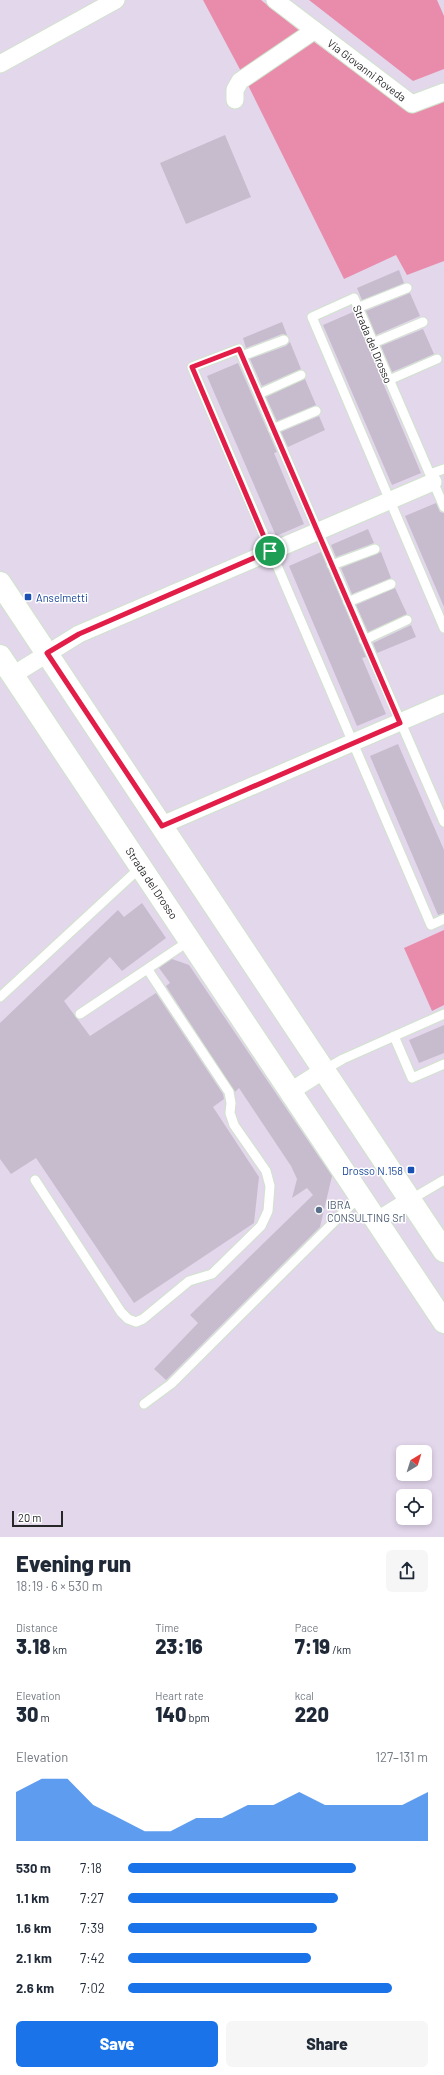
<!DOCTYPE html>
<meta charset="utf-8">
<style>
:root{--surface:#fff;--page:#f6f6f7;--text:#1f2937;--muted:#747a83;--accent:#1a73e8}
body{margin:0;font-family:Barlow,sans-serif;background:var(--page);color:var(--text);height:100vh;display:flex;flex-direction:column;font-size:15px;white-space:nowrap}
*{box-sizing:border-box;margin:0}
p{font-size:13px;color:var(--muted)}
.icon{flex:none;width:22px;height:22px;fill:none;stroke:currentColor;stroke-width:2;stroke-linecap:round;stroke-linejoin:round}
.map{position:relative;height:1537px;overflow:hidden}
.panel{display:flex;flex-direction:column;background:var(--surface);flex:1}
.panel>*{flex:none}
.needle{width:26px;rotate:38deg}
.tools{position:absolute;left:396px;top:1445px;display:grid;gap:8px}
.tools a{display:grid;place-items:center;width:36px;height:36px;border-radius:6px;background:var(--surface);box-shadow:0 2px 6px #0003;font-size:20px}
.scale{position:absolute;left:12px;bottom:10px;width:51px;box-sizing:border-box;padding-left:4px;border:2px solid #272727;border-top:0;font-size:11px;line-height:14px;white-space:nowrap;color:#272727;-webkit-text-stroke:3px #fff;paint-order:stroke}
.pin{position:absolute;display:grid;place-items:center;width:34px;height:34px;color:#fff;margin:-17px;border:2px solid #fff;border-radius:50%;box-shadow:0 1px 4px #0007}
.round{display:grid;place-items:center;flex:none;width:42px;height:42px;border-radius:6px;background:var(--page)}
.summary{display:flex;align-items:center;justify-content:space-between;height:68px;padding:0 16px}
h1{font-size:22px;font-weight:800;line-height:30px}
.metrics{display:grid;grid-template-columns:repeat(3,1fr);gap:6px;height:68px;padding:4px 16px}
.metrics div{display:grid;align-content:center}
.metrics b{font-size:20px;font-weight:800}
.metrics small{font-size:11px;font-weight:400}
.metrics p{font-size:11px}
.chart{height:112px;padding:8px 16px}
.chart p{display:flex;justify-content:space-between}
.chart svg{width:100%;height:72px;margin-top:4px;fill:var(--accent);opacity:.7}
.cta{display:flex;gap:8px;margin-top:auto;padding:8px 16px}
.cta a{flex:1;height:46px;border-radius:6px;background:var(--accent);color:#fff;font-size:16px;font-weight:800;line-height:46px;text-align:center}
.cta a+a{background:var(--page);color:var(--text)}
ul{padding:0 16px;list-style:none;font-size:13px}
li{display:grid;grid-template-columns:64px 48px 1fr;align-items:center;height:30px}
li i{height:10px;border-radius:5px;background:var(--accent)}
.map>svg:first-child{display:block}
.green{fill:#e98cab}
.building{fill:#c7bccd}
.lines{fill:none;stroke-linecap:round;stroke-linejoin:round}
.lane-casing{stroke:#d0e3cc;stroke-width:11}
.street-casing{stroke:#d0e3cc;stroke-width:19}
.secondary-casing{stroke:#d0e3cc;stroke-width:24}
.lane{stroke:#fff;stroke-width:9}
.street{stroke:#fff;stroke-width:17}
.secondary{stroke:#fff;stroke-width:22}
.route-casing{stroke:#fff;stroke-width:8}
.route{stroke:#e11d48;stroke-width:5}
.transit-dot{fill:#1a4fb4;stroke:#fff;stroke-width:1.5}
.service-dot{fill:#5c6f8a;stroke:#fff;stroke-width:1.5}
.labels{text-anchor:middle;dominant-baseline:central;stroke-width:3;stroke-linejoin:round;paint-order:stroke}
.street-label{font-size:11px;fill:#272727;stroke:#fff}
.transit-label{font-size:11px;fill:#164399;stroke:#fff;text-anchor:start}
.service-label{font-size:11px;fill:#4e5e75;stroke:#fff;text-anchor:start}
</style>
<div class="map">
<svg width="444" height="1537" viewBox="0 0 444 1537">
<rect width="100%" height="100%" fill="#e3d7ec"/>
<!-- green -->
<path class="green" d="M203,0H261L306,36L411,113L444,101V261L407,275L396,255L344,279L244,77Z
M309,0H437L444,16V69L413,81Z
M444,930V1005L432,1011L404,948Z"/>
<!-- building -->
<path class="building" d="M225,135L251,197L186,224L160,163Z
M399,270L404,283L362,300L357,288Z
M410,293L420,316L376,335L366,311Z
M353,312L421,473L392,485L323,325Z
M282,322L287,335L282,334L246,348L243,338Z
M423,329L434,354L392,372L381,346Z
M290,342L301,369L262,386L250,359L286,346Z
M238,363L277,452L274,453L304,524L276,536L207,376Z
M305,379L316,405L277,421L266,397Z
M319,416L325,430L288,447L281,432Z
M436,503L440,512L444,513V607L405,516Z
M368,529L374,543L336,557L331,545Z
M321,552L366,657L362,658L386,714L357,726L289,566Z
M381,552L391,578L352,594L341,568Z
M395,588L407,614L368,632L356,605Z
M411,625L416,637L377,653L373,643Z
M398,744L444,850V913L438,915L370,756Z
M142,903L166,938L122,971L110,957L64,1001L90,1036L156,993L223,1094L224,1099L213,1107L259,1177L254,1223L134,1303L36,1158L11,1174L0,1159V1023L118,910L124,917Z
M172,959L189,965L332,1176L320,1227L166,1380L154,1369L198,1323L190,1315L313,1195L307,1188L292,1198L297,1179L291,1166L239,1088L235,1092L166,986L170,983L159,968Z
M444,1025V1053L419,1063L409,1040Z"/>
<g class="lines">
<defs>
<path id="lane" d="M357,308L407,288
M373,343L423,322
M242,356L284,340
M389,380L437,359
M259,394L301,375
M273,429L316,411
M430,474L444,469
M444,507L354,298L312,317L444,628
M332,565L375,549
M348,602L391,584
M364,640L407,620
M444,822L239,349L192,367L431,925L444,919
M0,997L142,866
M80,1014L189,941
M394,1036L412,1078L444,1064
M324,1070L343,1059L444,1014
M35,1180L121,1312L128,1319L136,1322L143,1319L189,1281L212,1274L261,1226L268,1211L270,1186L266,1171L234,1125L230,1113L231,1103L229,1092L148,970
M410,1200L444,1180
M144,1404L171,1384L360,1196"/>
<path id="street" d="M275,0L412,104L444,92
M0,64L116,0
M235,100V90L240,81L315,30
M13,675L79,634L433,482
M162,825L444,703
M291,1091L324,1070
M376,1221L410,1200"/>
<path id="secondary" d="M0,583L444,1251
M0,656L444,1322"/>
</defs>
<!-- lane casing -->
<use href="#lane" class="lane-casing"/>
<!-- street casing -->
<use href="#street" class="street-casing"/>
<!-- secondary casing -->
<use href="#secondary" class="secondary-casing"/>
<!-- lane -->
<use href="#lane" class="lane"/>
<!-- street -->
<use href="#street" class="street"/>
<!-- secondary -->
<use href="#secondary" class="secondary"/>
</g>
<g class="lines">
<defs>
<path id="route" d="M239,349L400,723L162,826L47,653L79,634L270,551L192,367Z"/>
</defs>
<!-- route casing -->
<use href="#route" class="route-casing"/>
<!-- route -->
<use href="#route" class="route"/>
</g>
<!-- markers -->
<g class="transit-dot">
<rect x="24" y="593" width="8" height="8" rx="2"/>
<rect x="407" y="1166" width="8" height="8" rx="2"/>
</g>
<circle class="service-dot" cx="319" cy="1210" r="4"/>
<g class="labels">
<!-- street labels -->
<g class="street-label">
<text transform="translate(367 70) rotate(37)">Via Giovanni Roveda</text>
<text transform="translate(373 344) rotate(67)">Strada del Drosso</text>
<text transform="translate(152 883) rotate(56)">Strada del Drosso</text>
</g>
<!-- transit labels -->
<g class="transit-label">
<text x="36" y="597">Anselmetti</text>
<text x="403" y="1170" text-anchor="end">Drosso N.158</text>
</g>
<!-- service labels -->
<g class="service-label">
<text x="327" y="1204">IBRA<tspan x="327" dy="13">CONSULTING Srl</tspan></text>
</g>
</g>
</svg>
<div class="tools">
<a><svg class="needle" viewBox="-14 -14 28 28"><path d="M0-13l5 13h-10z" fill="#e53935"/><path d="M0 13l5-13h-10z" fill="#747a83"/></svg></a>
<a><svg class="icon" aria-label="locate" viewBox="0 0 24 24"><circle cx="12" cy="12" r="6"/><path d="M12 2v4M12 18v4M2 12h4M18 12h4"/></svg></a>
</div>
<div class="scale">20 m</div>
<div class="pin" style="left:270px;top:551px;background:#1e9e55"><svg class="icon" aria-label="arrive" viewBox="0 0 24 24"><path d="M6 21V4h12l-3 4 3 4H6"/></svg></div>
</div>
<section class="panel">
<div class="summary"><div><h1>Evening run</h1><p>18:19 · 6 × 530 m</p></div><a class="round"><svg class="icon" aria-label="share" viewBox="0 0 24 24"><path d="M12 15V3M7 8l5-5 5 5M5 13v7h14v-7"/></svg></a></div>
<div class="metrics">
<div><p>Distance</p><b>3.18<small> km</small></b></div>
<div><p>Time</p><b>23:16</b></div>
<div><p>Pace</p><b>7:19<small> /km</small></b></div>
</div>
<div class="metrics">
<div><p>Elevation</p><b>30<small> m</small></b></div>
<div><p>Heart rate</p><b>140<small> bpm</small></b></div>
<div><p>kcal</p><b>220</b></div>
</div>
<div class="chart"><p><span>Elevation</span>127–131 m</p>
<svg viewBox="0 0 160 44" preserveAspectRatio="none"><path d="M0 44V14L10 6L20 6L30 22L40 30L50 38L60 38L70 30L80 30L90 22L100 22L110 14L120 22L130 22L140 22L150 22L160 14V44z"/></svg>
</div>
<ul>
<li><b>530 m</b>7:18<i style="width:76%"></i></li>
<li><b>1.1 km</b>7:27<i style="width:70%"></i></li>
<li><b>1.6 km</b>7:39<i style="width:63%"></i></li>
<li><b>2.1 km</b>7:42<i style="width:61%"></i></li>
<li><b>2.6 km</b>7:02<i style="width:88%"></i></li>
</ul>
<div class="cta"><a>Save</a><a>Share</a></div>
</section>
